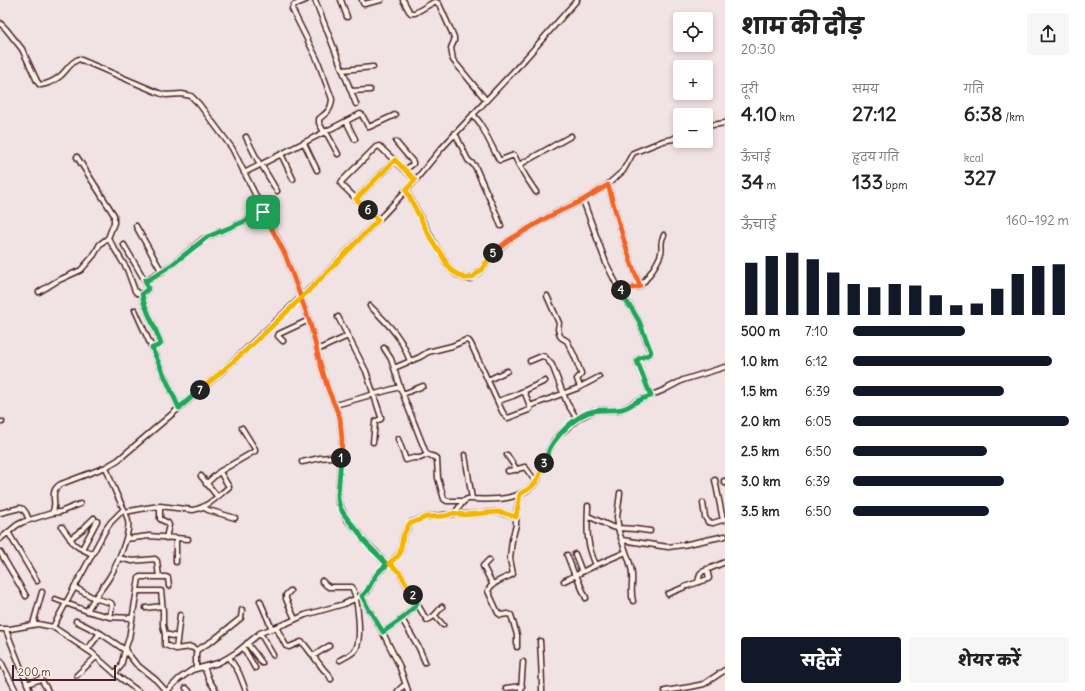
<!DOCTYPE html>
<html lang="hi">
<meta charset="utf-8">
<style>
:root{--surface:#fff;--page:#f6f6f6;--text:#222;--muted:#767676;--accent:#111827}
body{margin:0;font-family:Delius,"Playpen Sans Deva",sans-serif;background:var(--page);color:var(--text);height:100vh;display:flex;flex-direction:column;font-size:15px;white-space:nowrap}
*{box-sizing:border-box;margin:0}
p{font-size:13px;color:var(--muted)}
.icon{flex:none;width:22px;height:22px;fill:none;stroke:currentColor;stroke-width:2;stroke-linecap:round;stroke-linejoin:round}
.map{position:relative;flex:1;overflow:hidden}
.panel{display:flex;flex-direction:column;background:var(--surface);width:360px}
.panel>*{flex:none}
.controls{position:absolute;left:673px;top:12px;display:grid;gap:8px}
.controls a{display:grid;place-items:center;width:40px;height:40px;border-radius:4px;background:var(--surface);box-shadow:0 2px 6px #0003;font-size:20px}
.scale{position:absolute;left:12px;bottom:10px;width:104px;box-sizing:border-box;padding-left:4px;border:2px solid #4a1f2b;border-top:0;font-size:11px;line-height:14px;white-space:nowrap;color:#4a1f2b;-webkit-text-stroke:3px #fcf5e5;paint-order:stroke}
.pin{position:absolute;display:grid;place-items:center;width:34px;height:34px;color:#fff;margin:-17px;border-radius:8px;box-shadow:0 2px 6px #0006}
.km{position:absolute;width:20px;height:20px;margin:-10px;border-radius:50%;background:#222;color:#fff;font-size:11px;line-height:20px;text-align:center}
.round{display:grid;place-items:center;flex:none;width:42px;height:42px;border-radius:4px;background:var(--page)}
.summary{display:flex;align-items:center;justify-content:space-between;height:68px;padding:0 16px}
h1{font-size:22px;font-weight:800;line-height:30px}
.metrics{display:grid;grid-template-columns:repeat(3,1fr);gap:6px;height:68px;padding:4px 16px}
.metrics div{display:grid;align-content:center}
.metrics b{font-size:20px;font-weight:800}
.metrics small{font-size:11px;font-weight:400}
.metrics p{font-size:11px}
.chart{height:112px;padding:8px 16px}
.chart p{display:flex;justify-content:space-between}
.chart svg{width:100%;height:72px;margin-top:4px;stroke:var(--accent);stroke-width:6}
.button{display:flex;gap:8px;margin-top:auto;padding:8px 16px}
.button a{flex:1;height:46px;border-radius:4px;background:var(--accent);color:#fff;font-size:16px;font-weight:800;line-height:46px;text-align:center}
.button a+a{background:var(--page);color:var(--text)}
ul{padding:0 16px;list-style:none;font-size:13px}
li{display:grid;grid-template-columns:64px 48px 1fr;align-items:center;height:30px}
li i{height:10px;border-radius:5px;background:var(--accent)}
main{display:flex;flex:1;min-height:0}
.map>svg:first-child{display:block}
.lines{fill:none;stroke-linecap:round;stroke-linejoin:round}
.minor-casing{stroke:#4a1f2b;stroke-width:7}
.minor{stroke:#fcf5e5;stroke-width:4}
.split-1-casing{stroke:#fff;stroke-width:8}
.split-2-casing{stroke:#fff;stroke-width:8}
.split-3-casing{stroke:#fff;stroke-width:8}
.split-4-casing{stroke:#fff;stroke-width:8}
.split-5-casing{stroke:#fff;stroke-width:8}
.split-6-casing{stroke:#fff;stroke-width:8}
.split-7-casing{stroke:#fff;stroke-width:8}
.split-8-casing{stroke:#fff;stroke-width:8}
.split-1{stroke:#f0652b;stroke-width:5}
.split-2{stroke:#22a559;stroke-width:5}
.split-3{stroke:#f5b400;stroke-width:5}
.split-4{stroke:#22a559;stroke-width:5}
.split-5{stroke:#f0652b;stroke-width:5}
.split-6{stroke:#f5b400;stroke-width:5}
.split-7{stroke:#f5b400;stroke-width:5}
.split-8{stroke:#22a559;stroke-width:5}
</style>
<main>
<div class="map">
<svg width="725" height="691" viewBox="0 0 725 691">
<rect width="100%" height="100%" fill="#f1e2e4"/>
<filter id="ink" filterUnits="userSpaceOnUse"><feTurbulence type="fractalNoise" baseFrequency=".025" numOctaves="2"/><feDisplacementMap in="SourceGraphic" scale="8" xChannelSelector="R" yChannelSelector="G"/><feConvolveMatrix kernelMatrix="1 2 1 2 8 2 1 2 1" color-interpolation-filters="sRGB"/></filter>
<g filter="url(#ink)">
<g class="lines">
<defs>
<path id="minor" d="M306,0L294,5L292,9L317,59L332,99C331,111 327,112 319,119V123L324,132
M315,0L356,104
M341,0L347,17
M362,0L363,3L364,4L381,0
M403,0L409,11L411,13H415L434,2H436L439,4L454,37V41L451,48L453,60L486,100
M0,23L6,29L22,49L37,81L39,84L41,85C47,84 54,81 59,77C66,72 70,62 79,59L159,93L166,95L182,94L191,96L199,104L232,148L285,254L309,320L313,334L318,356L328,389L340,418L342,440L338,494V501L347,520L359,532L364,541L375,551L387,565
M343,70L373,67
M351,91L370,90
M473,114L480,123L499,160H501L514,155L519,165L571,136
M346,121L355,139
M706,126L725,123
M326,132L338,154
M455,133L468,160L475,166L496,213L501,226
M246,137L260,165
M396,142L413,162V164L405,170
M304,143L317,170
M281,154L293,179
M261,164L277,191
M519,165L526,177L536,192
M244,173L360,114L362,115L368,126L369,127L395,115
M608,185C618,219 626,253 640,286
M406,190L431,237L441,254L448,266L452,271L456,274L464,278L470,279L477,274L482,269L493,254L509,240L548,217L583,200L606,186L623,171L633,153L663,141L673,139L680,134
M356,199L395,160
M583,200L606,263L621,293L632,309L639,321L650,351V354L638,359L637,361L651,396
M378,220L342,185L341,183L342,181L376,147L379,146L415,180
M136,226L162,272
M108,238L127,269L135,291L137,293L142,294
M124,245L144,279L146,280L173,264L203,239L243,222L263,212
M145,280L148,289L142,294L144,303L161,343L160,345L152,348
M619,291C623,289 627,288 632,288C633,287 637,288 638,287C644,285 660,259 661,253C663,245 659,243 664,235
M39,292L57,281L81,270L94,255L100,244L108,238L114,223V215L77,157
M547,296L559,323L558,329L560,336L562,338L567,341L574,355L581,373V375L577,379L580,387
M370,306C381,317 392,327 400,340C404,346 407,354 410,361
M135,310L179,408
M338,317L366,371L381,417V419L376,421L375,423L373,442
M283,341L278,336L279,334L309,320
M384,348L391,359L394,368
M317,350L348,336
M530,361L542,356L545,357L552,365L567,403L577,419
M488,380L507,371
M400,387L426,453C429,457 434,455 437,459L438,478L444,499L447,501H463
M524,391L530,406
M403,394L423,386
M498,401L513,396L545,381
M335,405L400,387L394,368L420,357L428,352L452,346L466,340L469,341L471,344L502,411L505,416L508,418L529,410L530,409V406L578,388L599,377
M0,422H2
M398,439L406,460L413,458H420L427,455
M465,455L472,499
M507,455L517,470
M302,462L320,458L341,456
M508,471L514,470L525,467L536,482
M201,476L217,496
M715,480L723,520
M724,481L725,483
M206,484L219,472L255,451V449L242,428
M703,503L705,517L708,522L713,523L725,519
M160,506V519L168,523L169,525L166,538
M588,506C587,530 586,543 596,565
M203,507L208,510L235,518
M125,512L146,508L160,506L193,510C207,508 219,495 229,487L220,472
M0,513L20,508L23,509L26,513L29,520
M52,513L60,512L80,504
M454,513C469,517 483,512 497,512C504,513 510,515 516,517
M588,516L612,527L618,528L635,529L650,531
M62,527L74,544L78,547L92,554
M8,532L37,581
M176,538V562
M0,539L17,525L23,522L52,513C59,503 47,492 61,484L106,467L118,460L224,370L320,279L384,214L413,183L441,149L525,59L577,0
M70,539L83,529L94,518
M126,539L149,536L188,539
M622,540L668,547L683,545L725,536
M82,549L97,521
M0,552L26,596
M626,552C629,560 632,567 632,575C633,585 630,591 633,601
M575,554L582,572
M567,555L575,576
M119,558L132,561L155,559L157,561L159,577
M489,560L483,566L493,585
M389,563L400,573L423,614L427,620C434,618 437,612 442,607
M576,575L586,598
M322,581L326,585L329,587H352C358,599 362,637 356,649C353,654 345,657 340,660
M564,581L596,565L626,552L619,532L617,517L620,493
M698,582L700,574L702,572L725,562
M74,587L94,598L111,603L112,605L110,617
M137,591H161L163,611V625L165,634V645L176,649L191,647L197,650
M290,591L286,595V599L295,619
M668,594L687,586L708,579L709,578L707,569
M362,596L368,608L382,631L399,665L408,691
M55,599L87,611L110,617L132,618
M260,601L272,629
M146,608L162,606
M87,611C93,599 102,589 109,578C116,567 131,533 128,521C126,511 120,502 116,493C112,484 109,476 106,467
M435,616L443,625
M402,619L419,648L425,662
M76,621L100,633L125,650L136,664L156,680L166,691
M33,624L42,592
M53,627L106,529L111,522L124,509
M276,627L286,646L289,647L301,642L304,644L324,670L328,673L331,679
M0,629H10L38,624L53,627L92,653L119,677L138,691
M6,630L30,691
M383,632L403,618L417,604
M260,633L273,655
M165,634L177,637
M540,641C541,658 542,674 542,691
M247,643L262,663
M243,647L255,668
M517,647V635L511,615L508,614L501,615L498,613L488,591C491,582 505,579 513,574L510,559L511,549L512,540L516,525V514L520,494
M176,649L180,615
M87,650L100,633
M313,656L329,646
M229,657L239,673L246,691
M0,660L16,691
M204,667L209,680L216,691
M196,669V654L197,650L212,641L241,618L242,610
M115,673L121,666L125,650L129,638L139,578L140,577H166L168,578L169,586
M77,675L96,657
M27,684L41,679L48,691
M186,688L189,691
M506,688L522,686
M167,691L179,679L192,670L218,663L229,657L237,652L260,633L287,623L305,615L344,604L363,595L367,592L374,578L379,572L397,556L400,553L403,536L409,525L412,522L427,517L453,514C460,510 460,501 468,499C492,500 523,502 538,479L549,450L554,441L560,434L579,418L593,411L601,410H619L625,408L635,402L664,390L683,380L725,367
M398,691L402,687L405,685
M521,691L523,662
M665,691L690,687L704,684L725,670"/>
</defs>
<!-- minor casing -->
<use href="#minor" class="minor-casing"/>
<!-- minor -->
<use href="#minor" class="minor"/>
</g>
</g>
<g class="lines" filter="url(#ink)">
<defs>
<path id="split-1" d="M263,212L285,254L309,320L313,334L318,356L328,389L340,418L342,440L341,458"/>
<path id="split-2" d="M341,458L338,494C337,508 347,519 356,529C360,532 361,538 365,542C372,550 380,556 387,565C382,568 378,572 375,577C370,583 369,591 362,596L368,608L383,632L403,618L417,604L413,595"/>
<path id="split-3" d="M413,595L400,573L389,563L398,556L400,553L403,536L409,524L419,520L427,517L445,516L454,513L464,515L497,512L504,513L516,517L520,494C538,484 537,481 544,463"/>
<path id="split-4" d="M544,463C546,458 548,453 550,448C558,434 577,414 594,411C604,409 613,411 622,409C627,408 632,404 636,402C641,399 646,397 651,396L637,361L638,359L650,354L651,352L639,321L632,309L621,294L620,291L621,290"/>
<path id="split-5" d="M493,253L509,240L548,217L583,200L608,185C618,219 626,253 640,286C634,289 627,288 621,290"/>
<path id="split-6" d="M368,210L356,199L395,160L415,180L406,190L430,237L441,254L448,266L452,271L464,278H470L473,277L482,269L493,253"/>
<path id="split-7" d="M200,390C263,338 321,279 378,220L368,210"/>
<path id="split-8" d="M200,390L179,408L152,348L160,345L161,343L144,303L142,294L148,289L145,280H148L173,264L207,237L243,222L263,212"/>
</defs>
<!-- split-1 casing -->
<use href="#split-1" class="split-1-casing"/>
<!-- split-2 casing -->
<use href="#split-2" class="split-2-casing"/>
<!-- split-3 casing -->
<use href="#split-3" class="split-3-casing"/>
<!-- split-4 casing -->
<use href="#split-4" class="split-4-casing"/>
<!-- split-5 casing -->
<use href="#split-5" class="split-5-casing"/>
<!-- split-6 casing -->
<use href="#split-6" class="split-6-casing"/>
<!-- split-7 casing -->
<use href="#split-7" class="split-7-casing"/>
<!-- split-8 casing -->
<use href="#split-8" class="split-8-casing"/>
<!-- split-1 -->
<use href="#split-1" class="split-1"/>
<!-- split-2 -->
<use href="#split-2" class="split-2"/>
<!-- split-3 -->
<use href="#split-3" class="split-3"/>
<!-- split-4 -->
<use href="#split-4" class="split-4"/>
<!-- split-5 -->
<use href="#split-5" class="split-5"/>
<!-- split-6 -->
<use href="#split-6" class="split-6"/>
<!-- split-7 -->
<use href="#split-7" class="split-7"/>
<!-- split-8 -->
<use href="#split-8" class="split-8"/>
</g>
</svg>
<div class="controls">
<a><svg class="icon" aria-label="locate" viewBox="0 0 24 24"><circle cx="12" cy="12" r="6"/><path d="M12 2v4M12 18v4M2 12h4M18 12h4"/></svg></a>
<a>+</a>
<a>−</a>
</div>
<div class="scale">200 m</div>
<div class="pin" style="left:263px;top:212px;background:#1e9e55"><svg class="icon" aria-label="arrive" viewBox="0 0 24 24"><path d="M6 21V4h12l-3 4 3 4H6"/></svg></div>
<b class="km" style="left:341px;top:458px">1</b>
<b class="km" style="left:413px;top:595px">2</b>
<b class="km" style="left:544px;top:463px">3</b>
<b class="km" style="left:621px;top:290px">4</b>
<b class="km" style="left:493px;top:253px">5</b>
<b class="km" style="left:368px;top:210px">6</b>
<b class="km" style="left:200px;top:390px">7</b>
</div>
<section class="panel">
<div class="summary"><div><h1>शाम की दौड़</h1><p>20:30</p></div><a class="round"><svg class="icon" aria-label="share" viewBox="0 0 24 24"><path d="M12 15V3M7 8l5-5 5 5M5 13v7h14v-7"/></svg></a></div>
<div class="metrics">
<div><p>दूरी</p><b>4.10<small> km</small></b></div>
<div><p>समय</p><b>27:12</b></div>
<div><p>गति</p><b>6:38<small> /km</small></b></div>
</div>
<div class="metrics">
<div><p>ऊँचाई</p><b>34<small> m</small></b></div>
<div><p>हृदय गति</p><b>133<small> bpm</small></b></div>
<div><p>kcal</p><b>327</b></div>
</div>
<div class="chart"><p><span>ऊँचाई</span>160–192 m</p>
<svg viewBox="0 0 160 44" preserveAspectRatio="none"><path d="M5 44V12M15 44V8M25 44V6M35 44V10M45 44V18M55 44V25M65 44V27M75 44V25M85 44V26M95 44V32M105 44V38M115 44V37M125 44V28M135 44V19M145 44V14M155 44V13"/></svg>
</div>
<ul>
<li><b>500 m</b>7:10<i style="width:52%"></i></li>
<li><b>1.0 km</b>6:12<i style="width:92%"></i></li>
<li><b>1.5 km</b>6:39<i style="width:70%"></i></li>
<li><b>2.0 km</b>6:05<i style="width:100%"></i></li>
<li><b>2.5 km</b>6:50<i style="width:62%"></i></li>
<li><b>3.0 km</b>6:39<i style="width:70%"></i></li>
<li><b>3.5 km</b>6:50<i style="width:63%"></i></li>
</ul>
<div class="button"><a>सहेजें</a><a>शेयर करें</a></div>
</section>
</main>
